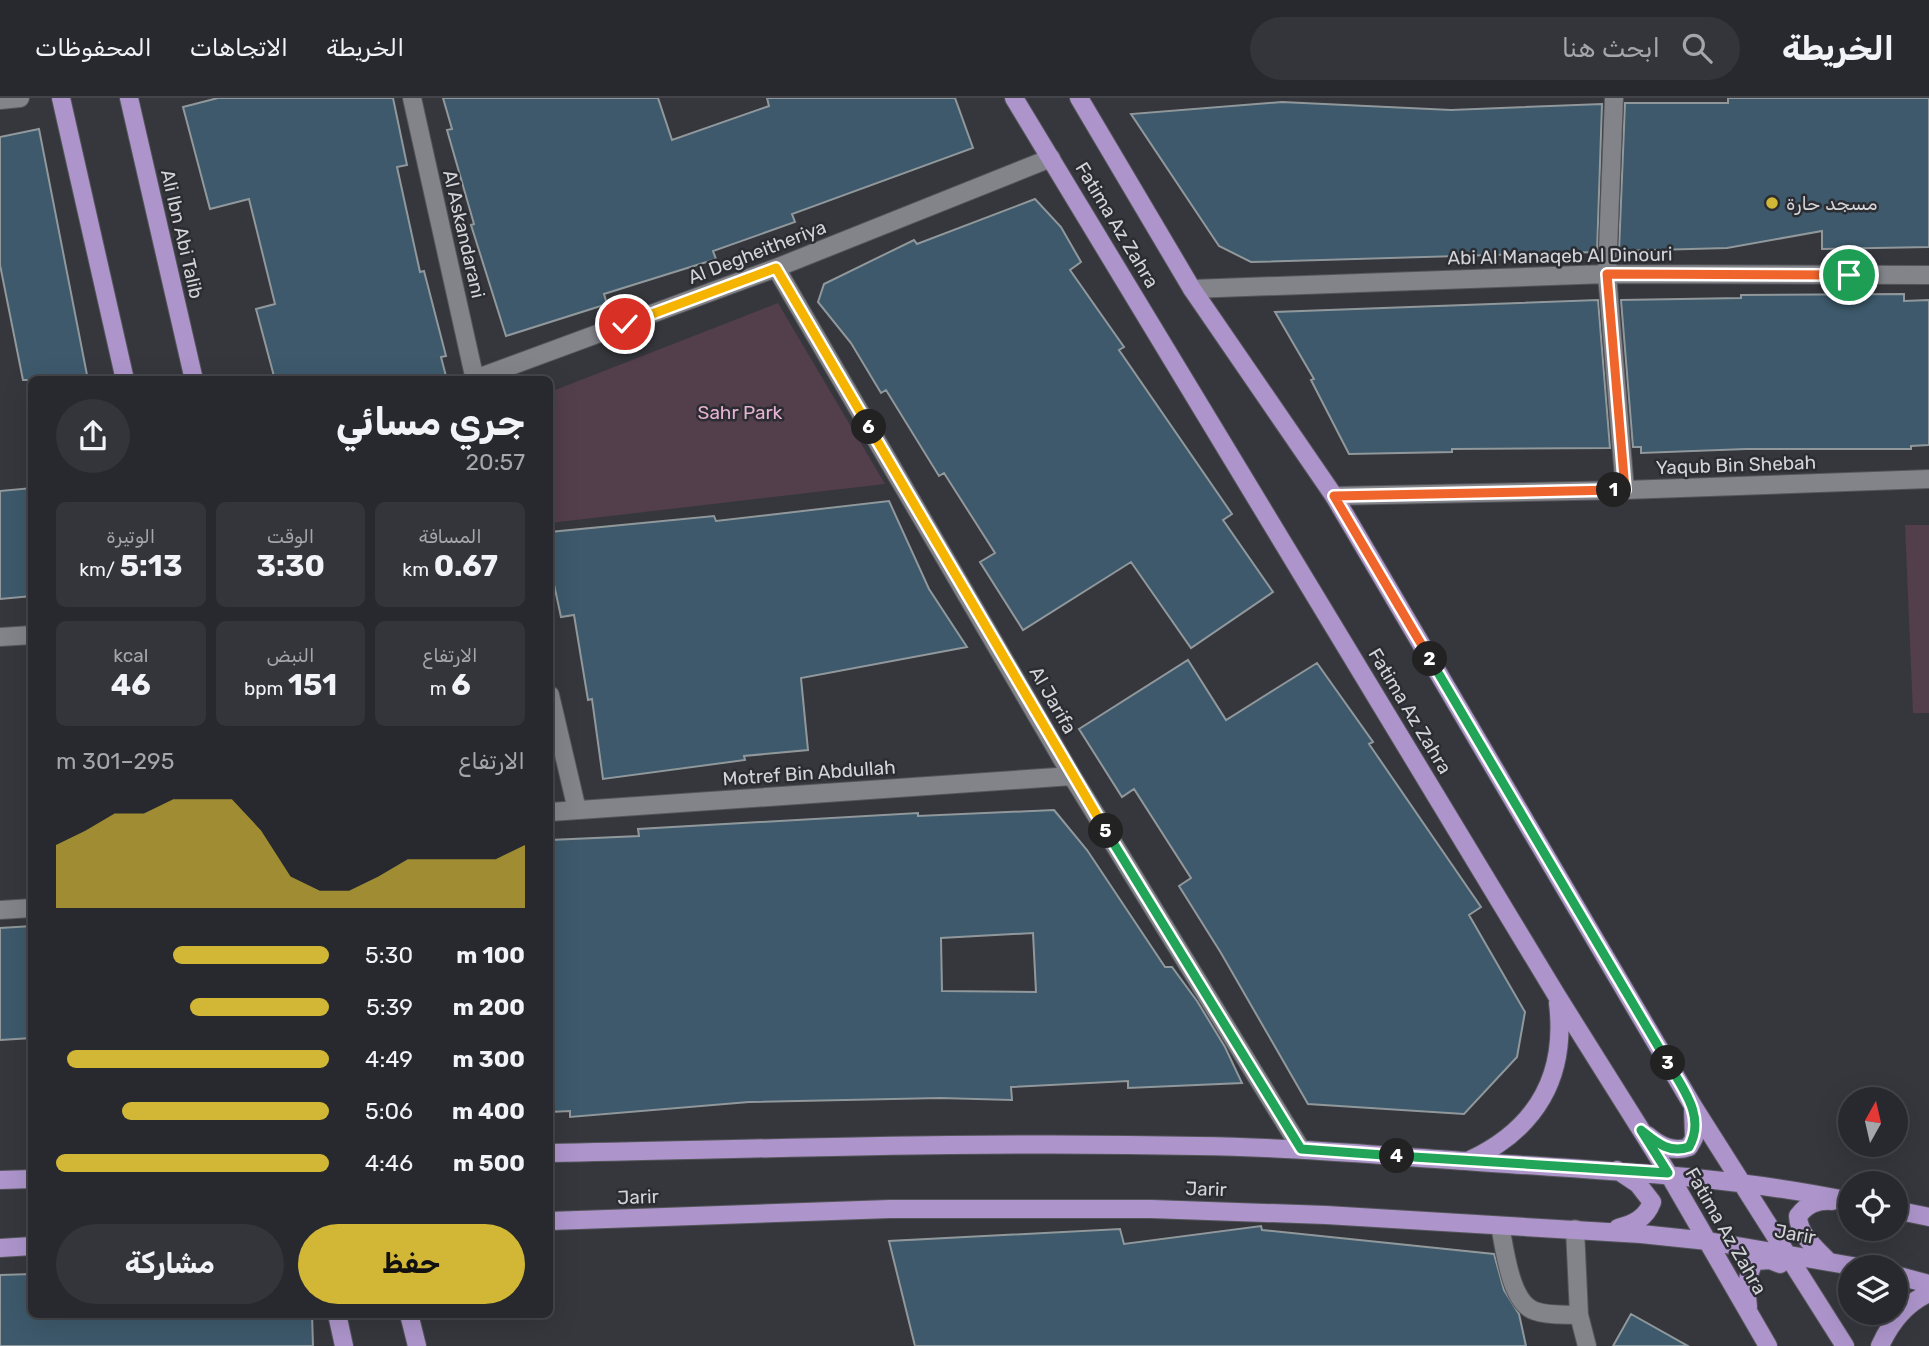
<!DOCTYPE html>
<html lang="ar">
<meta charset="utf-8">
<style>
:root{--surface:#28292e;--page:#34353a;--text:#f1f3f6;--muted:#a5a6aa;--line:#44454a;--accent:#d2b736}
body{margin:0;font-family:Rubik,Cairo,sans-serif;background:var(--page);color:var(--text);direction:rtl;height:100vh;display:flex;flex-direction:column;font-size:26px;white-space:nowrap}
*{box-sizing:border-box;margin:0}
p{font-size:23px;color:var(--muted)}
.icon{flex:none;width:38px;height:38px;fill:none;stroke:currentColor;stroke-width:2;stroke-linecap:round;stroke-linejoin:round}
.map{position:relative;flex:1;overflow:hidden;direction:ltr}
.side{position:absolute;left:28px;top:278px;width:525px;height:942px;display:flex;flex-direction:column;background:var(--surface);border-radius:10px;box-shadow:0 7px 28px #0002,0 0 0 2px var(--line);direction:rtl}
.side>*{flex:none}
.needle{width:46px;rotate:8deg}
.fabs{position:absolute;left:1838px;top:989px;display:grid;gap:14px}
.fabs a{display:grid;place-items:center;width:70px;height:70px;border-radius:50%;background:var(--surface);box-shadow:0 7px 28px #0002,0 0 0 2px var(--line);font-size:35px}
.pin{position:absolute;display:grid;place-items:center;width:60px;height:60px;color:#fff;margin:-30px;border:4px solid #fff;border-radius:50%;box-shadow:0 2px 7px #0007}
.km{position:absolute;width:35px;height:35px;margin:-18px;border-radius:50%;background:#222;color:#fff;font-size:19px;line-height:35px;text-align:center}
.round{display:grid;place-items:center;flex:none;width:74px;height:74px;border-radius:37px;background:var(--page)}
.head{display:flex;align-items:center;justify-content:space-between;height:119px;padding:0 28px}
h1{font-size:38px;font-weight:700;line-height:52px}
.metrics{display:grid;grid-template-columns:repeat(3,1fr);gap:10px;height:119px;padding:7px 28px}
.metrics div{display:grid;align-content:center;border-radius:10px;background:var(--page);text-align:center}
.metrics b{font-size:30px;font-weight:700}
.metrics small{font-size:19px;font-weight:400}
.metrics p{font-size:19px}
.chart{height:196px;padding:14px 28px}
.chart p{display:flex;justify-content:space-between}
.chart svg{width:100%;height:126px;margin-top:7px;fill:var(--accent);opacity:.7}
.action{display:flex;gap:14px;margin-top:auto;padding:14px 28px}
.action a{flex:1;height:80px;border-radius:42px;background:var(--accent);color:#111;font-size:28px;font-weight:700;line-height:80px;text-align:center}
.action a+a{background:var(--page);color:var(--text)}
ul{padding:0 28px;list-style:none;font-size:23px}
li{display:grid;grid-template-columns:112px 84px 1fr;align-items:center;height:52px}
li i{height:18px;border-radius:9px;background:var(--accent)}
header{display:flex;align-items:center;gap:42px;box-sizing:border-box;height:98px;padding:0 35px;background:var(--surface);border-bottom:2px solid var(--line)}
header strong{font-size:33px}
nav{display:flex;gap:38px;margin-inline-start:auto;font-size:24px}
.search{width:490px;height:63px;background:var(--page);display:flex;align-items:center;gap:18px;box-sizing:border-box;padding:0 24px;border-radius:38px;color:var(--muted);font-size:26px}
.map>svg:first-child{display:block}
.green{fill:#533e4b}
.building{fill:#3d596b;stroke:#91989c;stroke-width:2;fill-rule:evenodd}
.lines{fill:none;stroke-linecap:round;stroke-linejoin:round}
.minor-casing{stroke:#545559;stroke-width:20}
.major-casing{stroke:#545559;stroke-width:20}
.minor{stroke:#82848a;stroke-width:18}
.major{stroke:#ad95cb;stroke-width:18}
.split-1-casing{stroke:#fff;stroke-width:14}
.split-2-casing{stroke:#fff;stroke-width:14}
.split-3-casing{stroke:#fff;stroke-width:14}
.split-4-casing{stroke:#fff;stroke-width:14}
.split-5-casing{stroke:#fff;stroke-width:14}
.split-6-casing{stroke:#fff;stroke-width:14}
.split-7-casing{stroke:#fff;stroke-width:14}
.split-1{stroke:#f0652b;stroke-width:9}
.split-2{stroke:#f0652b;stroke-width:9}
.split-3{stroke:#22a559;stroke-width:9}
.split-4{stroke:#22a559;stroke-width:9}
.split-5{stroke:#22a559;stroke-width:9}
.split-6{stroke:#f5b400;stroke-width:9}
.split-7{stroke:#f5b400;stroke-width:9}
.poi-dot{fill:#d2b736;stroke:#2b2d32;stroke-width:2.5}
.labels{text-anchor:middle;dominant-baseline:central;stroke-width:5;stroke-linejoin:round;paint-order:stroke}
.poi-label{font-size:19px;fill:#d3d4d8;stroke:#2b2d32;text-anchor:start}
.street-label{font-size:19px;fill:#d3d4d8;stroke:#2b2d32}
.park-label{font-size:19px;fill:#e6b1d2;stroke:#2b2d32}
</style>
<header>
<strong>الخريطة</strong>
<div class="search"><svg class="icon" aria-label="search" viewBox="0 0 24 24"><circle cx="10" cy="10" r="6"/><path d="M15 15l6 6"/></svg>ابحث هنا</div>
<nav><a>الخريطة</a><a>الاتجاهات</a><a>المحفوظات</a></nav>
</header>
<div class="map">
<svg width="1929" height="1248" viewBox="0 0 1929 1248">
<rect width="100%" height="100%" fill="#35373d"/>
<!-- green -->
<path class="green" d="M778,205L885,386L550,425V294Z
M1905,427H1929V615H1913Z"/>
<!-- building -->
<path class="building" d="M218,0H393L407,67L397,69L420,174L424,173L446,258L441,259L447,282H275L256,211L275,206L249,101L210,111L183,9Z
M443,0H658L672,42L769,8L767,0H955L973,50L792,116L795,124L713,153L716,161L604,196L607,206L506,238L471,127L474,126L447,32L452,31Z
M1728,0H1929V149L1822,151V133L1727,150L1619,153L1625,5H1728Z
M1282,4L1451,12L1602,6L1597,154L1251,164L1219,148L1131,16Z
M39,31L88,282H23L0,167V39Z
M1035,101L1061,129L1081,164L1070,172L1124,249L1119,252L1232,416L1223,422L1273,494L1191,550L1131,464L1023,532L980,464L995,455L944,375L939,378L886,292L881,295L851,245L818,204L824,186L914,142L917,146Z
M1904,196V203L1929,202V347L1911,348V351H1746L1641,355V349H1633L1621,202L1741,200V197Z
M1598,202L1610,350L1452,351V354L1349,356L1311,282L1314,281L1275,214Z
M32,390V498L0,501V393Z
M889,403L929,491L967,549L801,580L808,652L744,658L745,662L603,681L592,601L588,602L574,517L561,519L550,468V434L714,418L716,423Z
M1188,562L1226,622L1317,565L1373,644L1369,646L1481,809L1469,817L1525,914L1517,959L1464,1016L1308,1006L1221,855L1179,788L1191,780L1134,691L1122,699L1079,631Z
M1054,712L1087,752L1165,869H1172L1197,903L1225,949L1242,985L1128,990V983L1011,989L1012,1002L940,1000L749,1004L570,1019V1013L550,1014V742L639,738L638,731L918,715V718ZM1033,835L1036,894L942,893L941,840Z
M32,828V940L0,942V830Z
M1261,1128L1262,1132L1494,1156L1504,1192L1519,1216L1526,1248H915L889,1143L1120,1131L1124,1146Z
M32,1176V1216H312L313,1248H0V1177Z
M1631,1216L1688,1248H1613Z"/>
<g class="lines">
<defs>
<path id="minor" d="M412,0L475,282
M1614,0L1607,176L1625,392
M0,2L20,0
M776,170L1072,678L1301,1051
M1192,191L1607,176L1929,177
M475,281L776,170L1051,60
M1334,398L1625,392L1929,381
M0,539L32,537
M550,597L577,712
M550,714L1072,678
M0,812L32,810
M1500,1128C1505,1151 1510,1205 1535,1213C1548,1218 1565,1216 1579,1217
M1575,1131L1579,1217L1587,1248"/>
<path id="major" d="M61,0L125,282
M129,0L194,282
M1014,0L1557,898L1668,1075L1768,1248
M1079,0L1192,191L1334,398L1693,1008L1845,1248
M1647,1037C1659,1047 1672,1055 1689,1049L1694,1040L1693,1010
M550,1055C765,1051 982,1043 1198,1048C1287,1049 1376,1057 1466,1063C1597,1073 1720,1076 1850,1103
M1470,1062C1536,1031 1567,979 1558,905
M1617,1072L1638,1086L1652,1104C1646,1120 1634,1126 1618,1130
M0,1082L32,1081
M1895,1112L1929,1119
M550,1123L890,1111H1151L1326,1117L1641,1136L1708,1143L1858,1169
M0,1150L32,1148
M1828,1163C1815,1149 1799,1138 1798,1118C1807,1106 1817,1102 1832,1103
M1895,1177L1929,1186
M1748,1209C1746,1193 1746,1177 1755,1163L1770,1162L1780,1166
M337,1216L344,1248
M409,1216L417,1248
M1880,1248C1890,1226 1906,1205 1929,1195"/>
</defs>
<!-- minor casing -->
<use href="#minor" class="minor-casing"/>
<!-- major casing -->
<use href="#major" class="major-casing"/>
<!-- minor -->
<use href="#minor" class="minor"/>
<!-- major -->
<use href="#major" class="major"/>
</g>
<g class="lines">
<defs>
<path id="split-1" d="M1614,392H1625L1607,176L1849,177"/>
<path id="split-2" d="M1430,561L1334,398L1614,392"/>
<path id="split-3" d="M1430,561L1668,965"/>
<path id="split-4" d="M1397,1058L1668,1075L1641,1032C1656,1044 1669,1056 1689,1049C1706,1019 1683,991 1668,965"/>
<path id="split-5" d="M1106,733L1301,1051L1397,1058"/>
<path id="split-6" d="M869,329L1106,733"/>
<path id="split-7" d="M625,226L776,170L869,329"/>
</defs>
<!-- split-1 casing -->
<use href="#split-1" class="split-1-casing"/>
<!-- split-2 casing -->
<use href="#split-2" class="split-2-casing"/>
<!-- split-3 casing -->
<use href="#split-3" class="split-3-casing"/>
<!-- split-4 casing -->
<use href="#split-4" class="split-4-casing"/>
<!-- split-5 casing -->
<use href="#split-5" class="split-5-casing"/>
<!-- split-6 casing -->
<use href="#split-6" class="split-6-casing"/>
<!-- split-7 casing -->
<use href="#split-7" class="split-7-casing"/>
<!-- split-1 -->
<use href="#split-1" class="split-1"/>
<!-- split-2 -->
<use href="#split-2" class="split-2"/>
<!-- split-3 -->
<use href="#split-3" class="split-3"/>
<!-- split-4 -->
<use href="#split-4" class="split-4"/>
<!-- split-5 -->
<use href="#split-5" class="split-5"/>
<!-- split-6 -->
<use href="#split-6" class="split-6"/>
<!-- split-7 -->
<use href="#split-7" class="split-7"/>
</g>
<!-- markers -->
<circle class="poi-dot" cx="1772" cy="105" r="7"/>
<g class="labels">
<!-- poi labels -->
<g class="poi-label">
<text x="1786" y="105">مسجد حارة</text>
</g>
<!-- street labels -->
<g class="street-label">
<text transform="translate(1117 127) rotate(59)">Fatima Az Zahra</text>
<text transform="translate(182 136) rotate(77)">Ali Ibn Abi Talib</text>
<text transform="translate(464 136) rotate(77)">Al Askandarani</text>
<text transform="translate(757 154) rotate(-21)">Al Degheitheriya</text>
<text transform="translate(1560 158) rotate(-1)">Abi Al Manaqeb Al Dinouri</text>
<text transform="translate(1736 367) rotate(-2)">Yaqub Bin Shebah</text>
<text transform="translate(1053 602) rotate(60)">Al Jarifa</text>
<text transform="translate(1410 613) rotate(59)">Fatima Az Zahra</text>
<text transform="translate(809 675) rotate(-4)">Motref Bin Abdullah</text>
<text transform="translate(1206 1091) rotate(2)">Jarir</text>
<text transform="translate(638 1099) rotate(-2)">Jarir</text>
<text transform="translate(1726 1133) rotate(60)">Fatima Az Zahra</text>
<text transform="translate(1795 1136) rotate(10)">Jarir</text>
</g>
<!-- park labels -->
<g class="park-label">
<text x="740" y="314">Sahr Park</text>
</g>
</g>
</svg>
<div class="fabs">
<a><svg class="needle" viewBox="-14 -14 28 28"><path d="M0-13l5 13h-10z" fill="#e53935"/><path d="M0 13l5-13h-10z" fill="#a5a6aa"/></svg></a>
<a><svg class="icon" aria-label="locate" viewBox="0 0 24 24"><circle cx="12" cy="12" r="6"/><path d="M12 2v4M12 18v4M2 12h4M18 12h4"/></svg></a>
<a><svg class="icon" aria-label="layers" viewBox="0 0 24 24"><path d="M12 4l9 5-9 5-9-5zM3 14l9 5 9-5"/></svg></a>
</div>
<div class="pin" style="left:1849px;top:177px;background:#1e9e55"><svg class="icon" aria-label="arrive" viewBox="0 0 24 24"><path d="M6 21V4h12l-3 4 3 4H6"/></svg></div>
<div class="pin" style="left:625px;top:226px;background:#d93025"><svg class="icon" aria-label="check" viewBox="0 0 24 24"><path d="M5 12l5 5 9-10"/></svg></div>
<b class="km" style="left:1614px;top:392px">1</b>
<b class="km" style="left:1430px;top:561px">2</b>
<b class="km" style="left:1668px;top:965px">3</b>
<b class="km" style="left:1397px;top:1058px">4</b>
<b class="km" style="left:1106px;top:733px">5</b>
<b class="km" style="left:869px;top:329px">6</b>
<section class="side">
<div class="head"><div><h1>جري مسائي</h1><p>20:57</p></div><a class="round"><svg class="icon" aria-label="share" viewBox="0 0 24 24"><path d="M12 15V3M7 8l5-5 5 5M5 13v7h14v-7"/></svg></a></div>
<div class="metrics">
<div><p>المسافة</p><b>0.67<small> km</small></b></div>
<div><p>الوقت</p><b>3:30</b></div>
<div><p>الوتيرة</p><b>5:13<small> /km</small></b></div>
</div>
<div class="metrics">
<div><p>الارتفاع</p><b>6<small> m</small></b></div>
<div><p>النبض</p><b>151<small> bpm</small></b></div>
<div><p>kcal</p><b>46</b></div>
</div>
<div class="chart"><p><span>الارتفاع</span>295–301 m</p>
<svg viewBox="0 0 160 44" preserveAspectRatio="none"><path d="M0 44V22L10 17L20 11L30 11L40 6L50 6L60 6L70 17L80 33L90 38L100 38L110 33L120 27L130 27L140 27L150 27L160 22V44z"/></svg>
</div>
<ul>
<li><b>100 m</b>5:30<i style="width:57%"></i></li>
<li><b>200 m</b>5:39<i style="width:51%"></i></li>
<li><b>300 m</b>4:49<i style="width:96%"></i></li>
<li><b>400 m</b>5:06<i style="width:76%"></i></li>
<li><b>500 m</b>4:46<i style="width:100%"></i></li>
</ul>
<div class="action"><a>حفظ</a><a>مشاركة</a></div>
</section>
</div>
